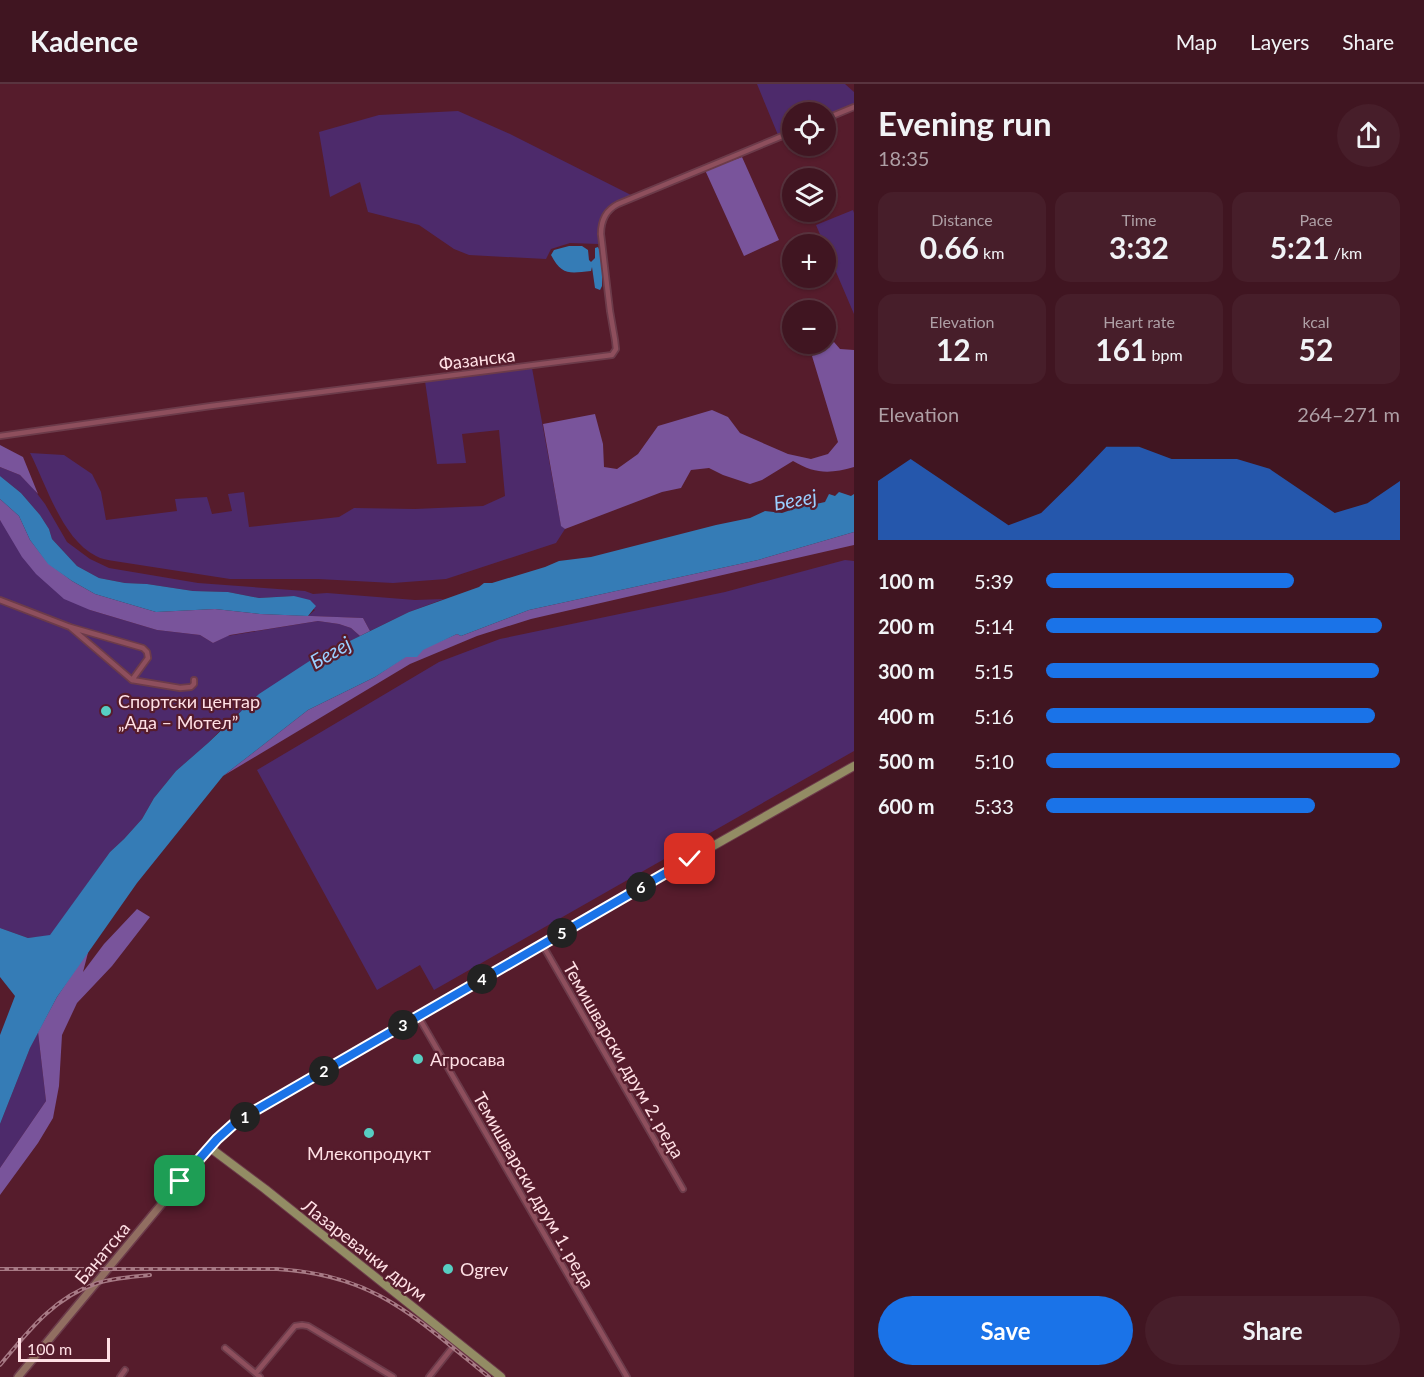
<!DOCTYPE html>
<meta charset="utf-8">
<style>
:root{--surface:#401521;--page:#471e2a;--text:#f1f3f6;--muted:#ae9fa5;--line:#59343f;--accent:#1a73e8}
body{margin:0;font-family:Lato,sans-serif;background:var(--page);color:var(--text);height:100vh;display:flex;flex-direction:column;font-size:22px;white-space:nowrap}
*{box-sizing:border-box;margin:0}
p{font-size:20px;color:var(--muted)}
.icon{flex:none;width:33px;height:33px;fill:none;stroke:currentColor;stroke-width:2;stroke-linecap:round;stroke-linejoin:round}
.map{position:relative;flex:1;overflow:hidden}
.details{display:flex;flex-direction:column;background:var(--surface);width:570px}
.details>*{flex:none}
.fabs{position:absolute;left:782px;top:18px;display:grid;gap:12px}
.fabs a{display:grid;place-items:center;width:54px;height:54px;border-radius:50%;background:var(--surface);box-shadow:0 2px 4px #0004,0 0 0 2px var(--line);font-size:30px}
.scale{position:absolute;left:18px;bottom:15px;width:92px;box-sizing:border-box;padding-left:6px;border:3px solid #ffe0e5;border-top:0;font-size:16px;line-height:21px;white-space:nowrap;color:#ffe0e5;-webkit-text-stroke:4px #561c2c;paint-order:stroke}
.pin{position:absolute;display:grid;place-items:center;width:51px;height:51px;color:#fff;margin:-26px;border-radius:12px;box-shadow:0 3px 9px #0006}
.km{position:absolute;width:30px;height:30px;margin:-15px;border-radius:50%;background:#222;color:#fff;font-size:16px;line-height:30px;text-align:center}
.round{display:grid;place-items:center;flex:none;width:63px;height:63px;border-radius:32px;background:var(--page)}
.summary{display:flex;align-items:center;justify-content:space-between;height:102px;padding:0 24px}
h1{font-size:33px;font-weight:700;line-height:45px}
.figures{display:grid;grid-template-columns:repeat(3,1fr);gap:9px;height:102px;padding:6px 24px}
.figures div{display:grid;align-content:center;border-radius:15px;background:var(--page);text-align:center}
.figures b{font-size:30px;font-weight:700}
.figures small{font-size:16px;font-weight:400}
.figures p{font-size:16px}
.chart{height:168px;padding:12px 24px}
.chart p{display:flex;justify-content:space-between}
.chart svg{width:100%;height:108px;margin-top:6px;fill:var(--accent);opacity:.7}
.primary-button{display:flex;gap:12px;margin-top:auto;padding:12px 24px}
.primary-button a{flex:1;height:69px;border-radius:36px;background:var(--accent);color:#fff;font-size:24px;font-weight:700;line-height:69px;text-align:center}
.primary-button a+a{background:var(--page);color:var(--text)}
ul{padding:0 24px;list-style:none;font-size:20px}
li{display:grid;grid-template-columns:96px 72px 1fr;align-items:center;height:45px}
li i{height:15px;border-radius:8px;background:var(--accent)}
header{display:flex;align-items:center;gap:36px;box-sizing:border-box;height:84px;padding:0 30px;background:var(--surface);border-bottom:2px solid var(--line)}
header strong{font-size:28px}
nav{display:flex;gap:33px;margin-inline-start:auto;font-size:21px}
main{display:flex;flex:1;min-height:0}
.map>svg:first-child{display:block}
.green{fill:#4d2a6b}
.forest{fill:#79549b}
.water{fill:#357cb6}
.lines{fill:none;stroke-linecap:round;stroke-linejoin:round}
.minor-casing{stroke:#6c3b4a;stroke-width:8}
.secondary-casing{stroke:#6c3b4a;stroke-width:10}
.primary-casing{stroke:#6c3b4a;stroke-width:10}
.minor{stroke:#8e4f5d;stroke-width:4.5}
.secondary{stroke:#916e61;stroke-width:7}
.primary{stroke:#938c64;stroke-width:8}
.rail-casing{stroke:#a77a85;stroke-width:4}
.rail{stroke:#561c2c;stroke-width:1.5;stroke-dasharray:4.5;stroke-linecap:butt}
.route-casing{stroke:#fff;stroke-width:12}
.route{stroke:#1a73e8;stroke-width:8}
.poi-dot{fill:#57cec2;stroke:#561c2c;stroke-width:2}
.labels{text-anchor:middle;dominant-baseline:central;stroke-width:4.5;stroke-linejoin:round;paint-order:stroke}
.street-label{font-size:18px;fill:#ffe0e5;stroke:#561c2c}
.poi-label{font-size:18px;fill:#ffe0e5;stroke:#561c2c;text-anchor:start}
.water-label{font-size:20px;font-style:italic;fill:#9acfff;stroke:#561c2c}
</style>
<header>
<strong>Kadence</strong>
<nav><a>Map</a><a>Layers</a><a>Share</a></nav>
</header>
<main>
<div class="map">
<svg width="854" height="1293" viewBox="0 0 854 1293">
<rect width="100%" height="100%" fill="#561c2c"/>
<!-- green -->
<path class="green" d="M757,0H845L854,8V20L825,32V28H792V45L778,51Z
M458,27L510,50L631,111C601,126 602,127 599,160L570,159L551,165L546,175L469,171L454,165L419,141L368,128L360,98L330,113L319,48L379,31Z
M853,126L854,129V230L816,141Z
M532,284L561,441L565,445L556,459L446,495L393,499L318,495H230L114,477C108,476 101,475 96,472C62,455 46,400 30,369L64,371L92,390L101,408L106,436L177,427L175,415L207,413L212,430L232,427L228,410L244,408L249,443L339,433L354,424L415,425L483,422L505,412L499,346L462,350L466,379L437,380L425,297Z
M0,383L20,391L32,403L45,420L67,458L90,475L109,484L198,499L305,507L313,510L327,509L415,516L444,515L409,528L370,547L363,534L308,532L315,526L294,512L259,514L228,508L193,507L147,500L125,499L99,494L77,482L52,455L49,445L40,431L21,409L0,392Z
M0,436L90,526L157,546L200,551L213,559L227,552L318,537L339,540L351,544L360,552L311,576L232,634L208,659L176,687L154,714L142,735L124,755L110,768L50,852L28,854L0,844Z
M845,476L854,477V667L434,906L420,881L377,906L257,686L439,578L500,555L725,508Z
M38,948L46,1017L0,1084V1040L30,964Z"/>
<!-- forest -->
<path class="forest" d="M742,73L779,156L744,172L705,86Z
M834,258L840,265L854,266V383C830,390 815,390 793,377L762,396L750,400L723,391L709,384L691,386L681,404L662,408L565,445L561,442L543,340L595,330L603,360L604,383L617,385L638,370L658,342L712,326L728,333L740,349L788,370L811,375L828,370L838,358L812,272Z
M0,361L23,373L38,410L20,391L0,383Z
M0,415L19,432L30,456L48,479L72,497L95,510L156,528L215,525L260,530L363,534L370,547L360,552L351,544L339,540L318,537L230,551L213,559L200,551L157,546L90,526L64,515L36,490L22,473L0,436Z
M854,448V461L531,535L477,552L410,580L223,692L308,626L375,593L406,572L457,550L461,552L529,526L758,476Z
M137,825L150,833L112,882L77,919L62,951L59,1002L53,1034L38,1059L0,1111V1084L46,1017L38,948L57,913L89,865L83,888L104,860Z"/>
<!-- water -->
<path class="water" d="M569,162H582L588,166L589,176L591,178L595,174V164L598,163L602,171V202L600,206L595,204L592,183L591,187C570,189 562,192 551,171L554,166Z
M0,392L21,409L40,431L49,445L52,455L77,482L99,494L125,499L147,500L193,507L228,508L259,514L294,512L310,516L316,522L308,532L260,530L215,525L156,528L95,510L72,497L48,480L30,456L19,432L0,415Z
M839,408L851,412L854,410V448L758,476L529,526L461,552L457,550L423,566L417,573H406L375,593L308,626L223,692L137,799L57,913L30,964L0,1040V951L15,912L0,893V844L28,854L50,851L110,768L124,755L142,735L154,714L176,687L208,659L259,610L311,576L409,528L479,503L484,499H492L545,483L559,477L591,473L716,441L750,434L765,427L782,429L802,422L804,416H812L816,420L825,418L829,410L835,412Z"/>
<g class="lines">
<defs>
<path id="minor" d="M825,35L854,23
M0,352L211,322L612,271L616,265L615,256L610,227L601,150C601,136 606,126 618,120L792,48
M0,516L70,543L143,564L147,568L148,574L132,596L70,543
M132,596L180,604L191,603L194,600V596
M542,860L683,1105
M418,932L627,1293
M225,1264L260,1293
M256,1289L295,1242L302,1241L308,1242L393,1293
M120,1293L125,1286
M429,1293L452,1264"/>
<path id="secondary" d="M18,1293L209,1063"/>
<path id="primary" d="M501,1293L265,1105L209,1063L237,1037L669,787L854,682"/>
</defs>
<!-- minor casing -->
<use href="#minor" class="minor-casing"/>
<!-- secondary casing -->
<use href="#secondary" class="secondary-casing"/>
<!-- primary casing -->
<use href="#primary" class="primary-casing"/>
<!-- minor -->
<use href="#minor" class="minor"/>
<!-- secondary -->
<use href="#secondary" class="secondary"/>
<!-- primary -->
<use href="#primary" class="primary"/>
<defs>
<path id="rail" d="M0,1185H277C377,1191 415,1234 489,1293
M0,1281C27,1249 53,1214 95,1200C112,1194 132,1193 150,1191"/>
</defs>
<!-- rail casing -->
<use href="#rail" class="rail-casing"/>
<!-- rail -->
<use href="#rail" class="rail"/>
</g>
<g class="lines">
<defs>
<path id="route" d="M180,1097L217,1055L237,1037L690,775"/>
</defs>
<!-- route casing -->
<use href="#route" class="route-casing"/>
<!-- route -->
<use href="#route" class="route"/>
</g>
<!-- markers -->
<g class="poi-dot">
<circle cx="106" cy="627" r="6"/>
<circle cx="418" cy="975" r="6"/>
<circle cx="369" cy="1049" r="6"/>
<circle cx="448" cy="1185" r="6"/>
</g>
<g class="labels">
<!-- street labels -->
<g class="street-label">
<text transform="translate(477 275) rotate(-7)">Фазанска</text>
<text transform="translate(624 976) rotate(60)">Темишварски друм 2. реда</text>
<text transform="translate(534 1106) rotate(60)">Темишварски друм 1. реда</text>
<text transform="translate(365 1166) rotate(38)">Лазаревачки друм</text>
<text transform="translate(102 1169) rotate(-50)">Банатска</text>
</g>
<!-- poi labels -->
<g class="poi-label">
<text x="118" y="617">Спортски центар<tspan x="118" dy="21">„Ада – Мотел”</tspan></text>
<text x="430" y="975">Агросава</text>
<text x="369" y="1069" text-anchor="middle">Млекопродукт</text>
<text x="460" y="1185">Ogrev</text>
</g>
<!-- water labels -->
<g class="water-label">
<text transform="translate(795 415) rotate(-10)">Бегеј</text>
<text transform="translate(330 568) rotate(-30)">Бегеј</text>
</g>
</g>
</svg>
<div class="fabs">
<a><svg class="icon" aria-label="locate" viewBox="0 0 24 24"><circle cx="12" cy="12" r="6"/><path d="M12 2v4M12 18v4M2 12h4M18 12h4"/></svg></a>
<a><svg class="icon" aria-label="layers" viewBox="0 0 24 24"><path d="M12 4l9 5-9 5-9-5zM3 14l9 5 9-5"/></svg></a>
<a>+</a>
<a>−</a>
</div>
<div class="scale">100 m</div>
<div class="pin" style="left:180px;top:1097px;background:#1e9e55"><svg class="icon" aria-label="arrive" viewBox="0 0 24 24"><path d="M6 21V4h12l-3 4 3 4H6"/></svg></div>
<div class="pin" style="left:690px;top:775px;background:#d93025"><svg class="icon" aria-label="check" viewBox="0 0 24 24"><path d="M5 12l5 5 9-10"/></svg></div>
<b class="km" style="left:245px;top:1033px">1</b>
<b class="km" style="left:324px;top:987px">2</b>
<b class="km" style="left:403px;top:941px">3</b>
<b class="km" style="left:482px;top:895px">4</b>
<b class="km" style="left:562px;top:849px">5</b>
<b class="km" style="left:641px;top:803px">6</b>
</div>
<section class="details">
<div class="summary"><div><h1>Evening run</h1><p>18:35</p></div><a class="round"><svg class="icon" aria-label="share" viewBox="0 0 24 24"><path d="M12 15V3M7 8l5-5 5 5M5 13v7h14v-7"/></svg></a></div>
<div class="figures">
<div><p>Distance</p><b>0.66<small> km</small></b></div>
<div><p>Time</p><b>3:32</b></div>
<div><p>Pace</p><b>5:21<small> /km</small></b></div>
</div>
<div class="figures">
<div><p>Elevation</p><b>12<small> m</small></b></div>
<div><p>Heart rate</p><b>161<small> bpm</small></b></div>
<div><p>kcal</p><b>52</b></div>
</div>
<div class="chart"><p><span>Elevation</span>264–271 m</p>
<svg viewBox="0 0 160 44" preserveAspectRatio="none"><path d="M0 44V20L10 11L20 20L30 29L40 38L50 33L60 20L70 6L80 6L90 11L100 11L110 11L120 15L130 24L140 33L150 29L160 20V44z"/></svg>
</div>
<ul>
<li><b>100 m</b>5:39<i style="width:70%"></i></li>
<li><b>200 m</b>5:14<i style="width:95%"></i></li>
<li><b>300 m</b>5:15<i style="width:94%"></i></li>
<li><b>400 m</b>5:16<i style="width:93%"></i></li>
<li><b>500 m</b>5:10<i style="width:100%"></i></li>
<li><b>600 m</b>5:33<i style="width:76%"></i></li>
</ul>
<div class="primary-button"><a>Save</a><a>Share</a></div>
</section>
</main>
